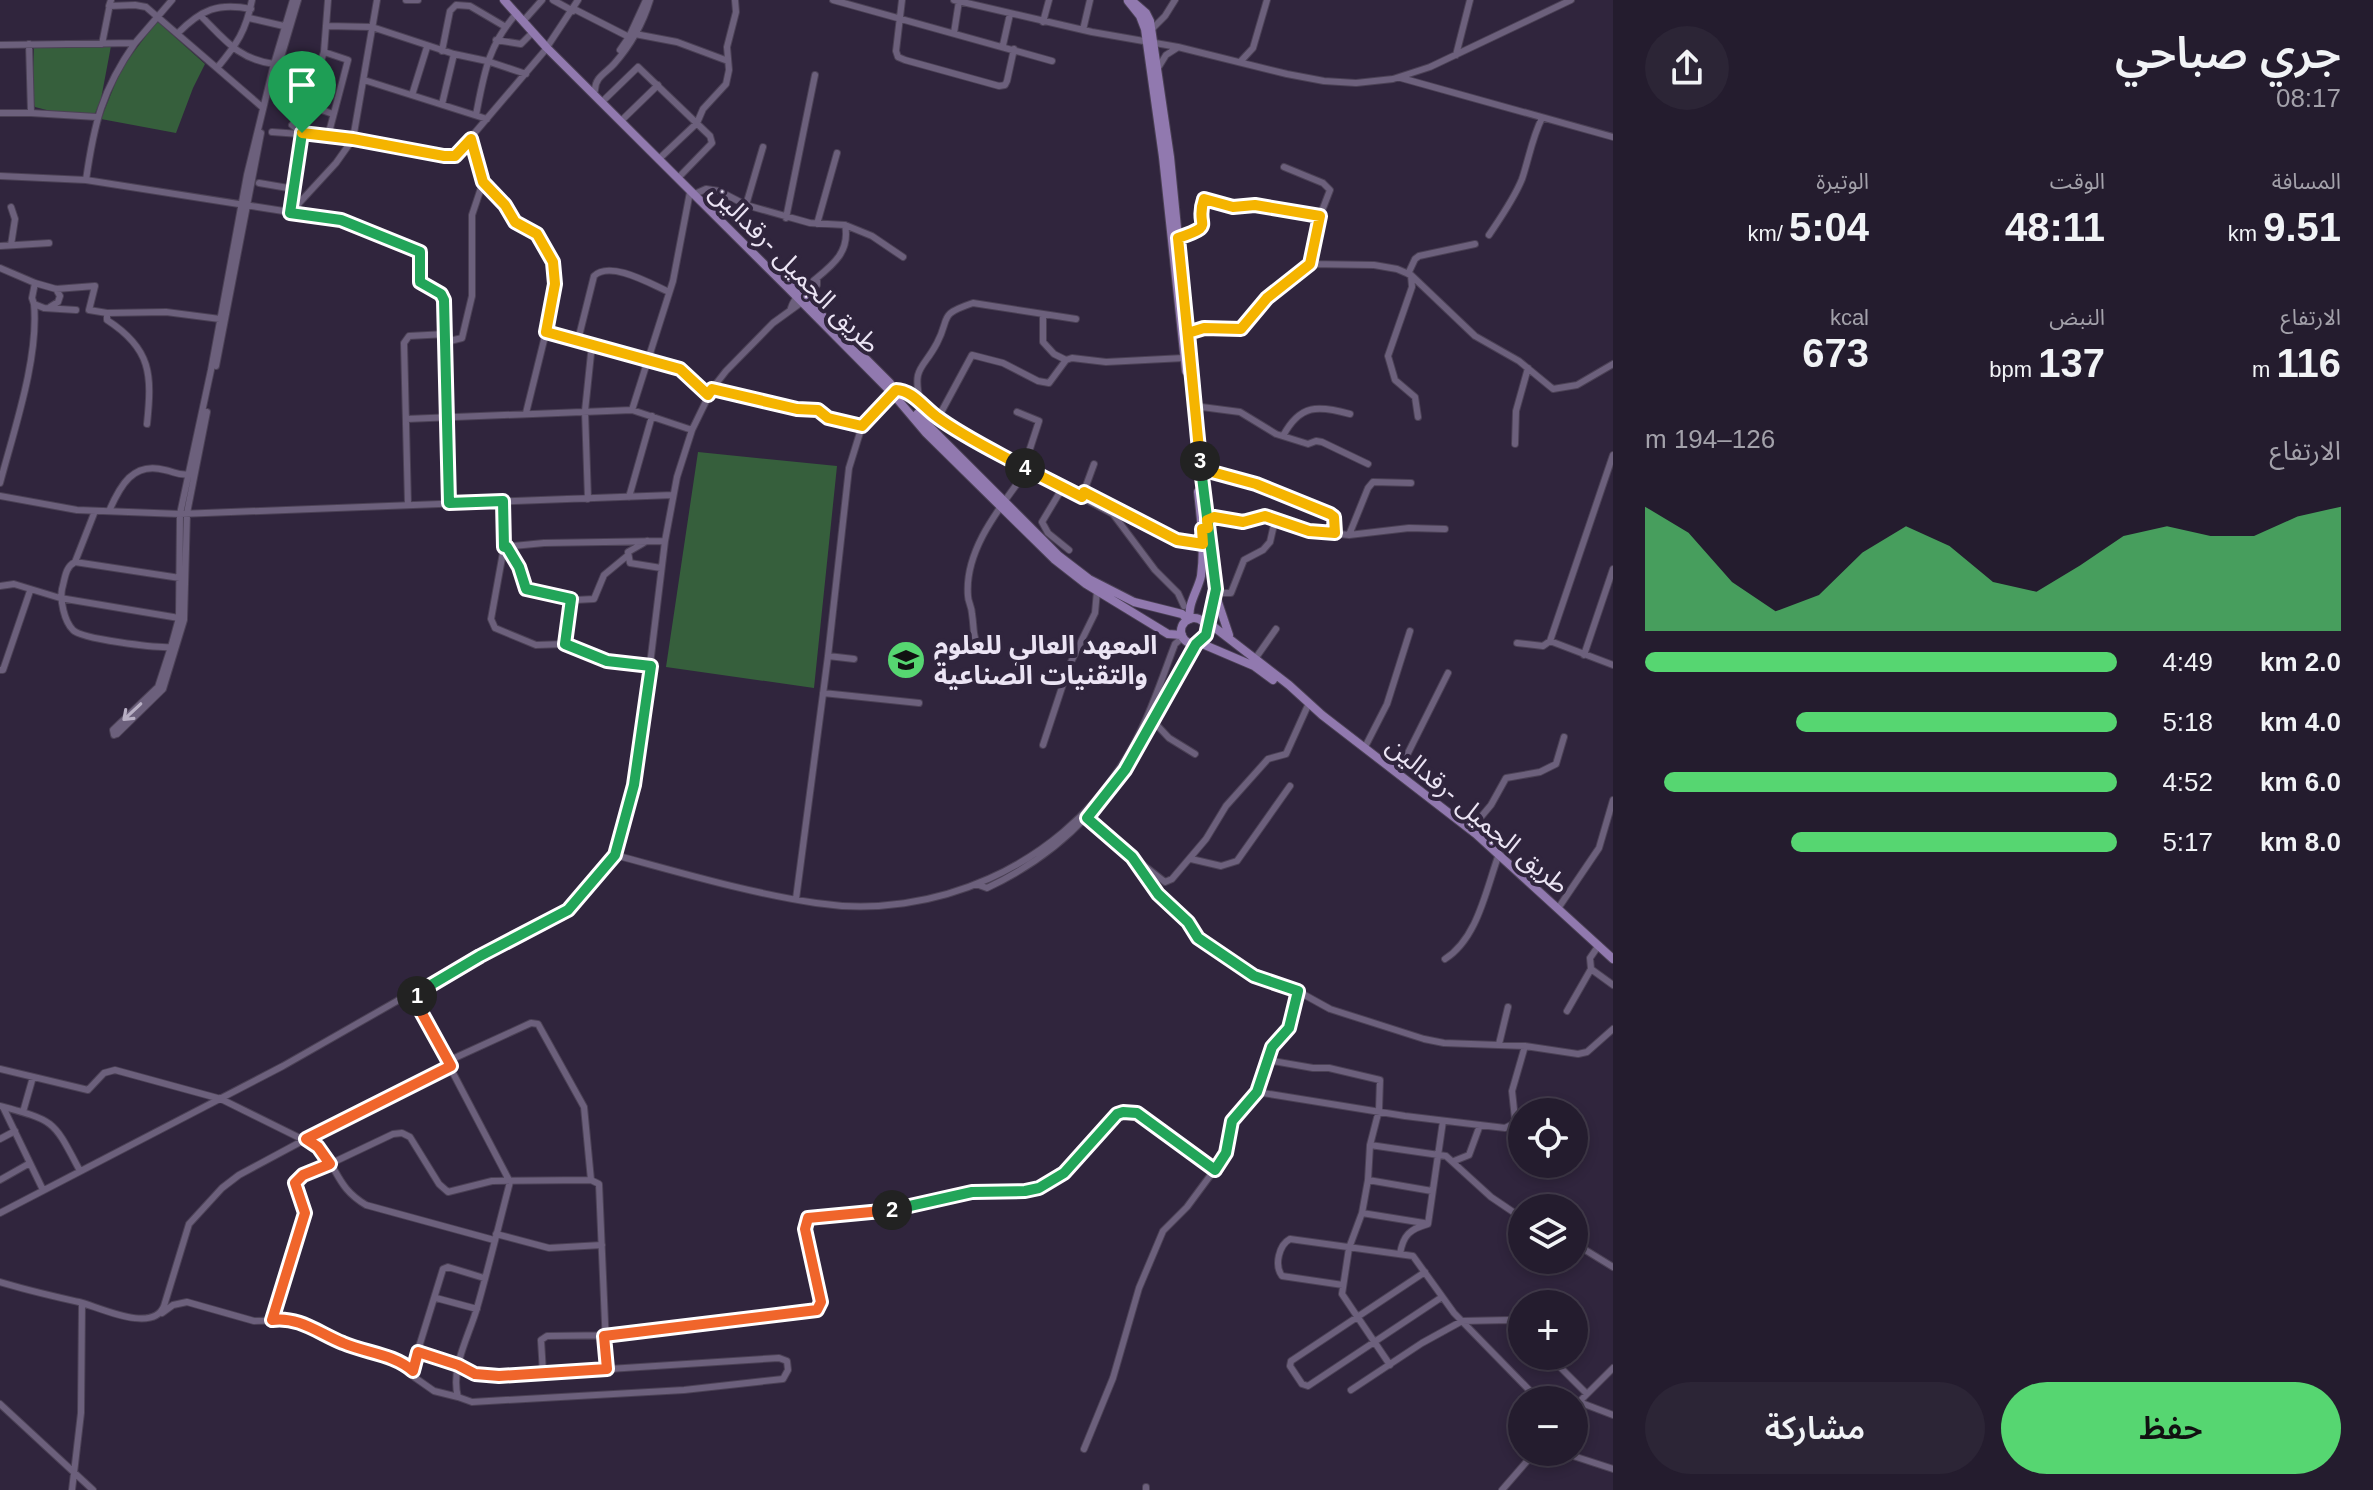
<!DOCTYPE html>
<html lang="ar">
<meta charset="utf-8">
<style>
:root{--surface:#241c2e;--page:#2c2536;--text:#f1f3f6;--muted:#a3a1aa;--line:#413a4a;--accent:#56d671}
body{margin:0;font-family:Arial,"Noto Sans Arabic",sans-serif;background:var(--page);color:var(--text);direction:rtl;height:100vh;display:flex;flex-direction:column;font-size:30px;white-space:nowrap}
*{box-sizing:border-box;margin:0}
p{font-size:26px;color:var(--muted)}
.icon{flex:none;width:44px;height:44px;fill:none;stroke:currentColor;stroke-width:2;stroke-linecap:round;stroke-linejoin:round}
.map{position:relative;flex:1;overflow:hidden;direction:ltr}
.details{display:flex;flex-direction:column;background:var(--surface);width:760px}
.details>*{flex:none}
.fabs{position:absolute;left:1508px;top:1098px;display:grid;gap:16px}
.fabs a{display:grid;place-items:center;width:80px;height:80px;border-radius:50%;background:var(--surface);box-shadow:0 4px 12px #0003,0 0 0 2px var(--line);font-size:40px}
.pin{position:absolute;display:grid;place-items:center;width:68px;height:68px;color:#fff;margin:-82px -34px;border-radius:50% 50% 50% 0;rotate:-45deg;box-shadow:0 0 8px #0007}
.pin .icon{rotate:45deg}
.km{position:absolute;width:40px;height:40px;margin:-20px;border-radius:50%;background:#222;color:#fff;font-size:22px;line-height:40px;text-align:center}
.round{display:grid;place-items:center;flex:none;width:84px;height:84px;border-radius:42px;background:var(--page)}
.overview{display:flex;align-items:center;justify-content:space-between;height:136px;padding:0 32px}
h1{font-size:44px;font-weight:600;line-height:60px}
.stats{display:grid;grid-template-columns:repeat(3,1fr);gap:12px;height:136px;padding:8px 32px}
.stats div{display:grid;align-content:center}
.stats b{font-size:40px;font-weight:600}
.stats small{font-size:22px;font-weight:400}
.stats p{font-size:22px}
.chart{height:224px;padding:16px 32px}
.chart p{display:flex;justify-content:space-between}
.chart svg{width:100%;height:144px;margin-top:8px;fill:var(--accent);opacity:.7}
.button{display:flex;gap:16px;margin-top:auto;padding:16px 32px}
.button a{flex:1;height:92px;border-radius:48px;background:var(--accent);color:#111;font-size:32px;font-weight:600;line-height:92px;text-align:center}
.button a+a{background:var(--page);color:var(--text)}
ul{padding:0 32px;list-style:none;font-size:26px}
li{display:grid;grid-template-columns:128px 96px 1fr;align-items:center;height:60px}
li i{height:20px;border-radius:10px;background:var(--accent)}
main{display:flex;flex:1;min-height:0}
.map>svg:first-child{display:block}
.green{fill:#365f3c}
.lines{fill:none;stroke-linecap:round;stroke-linejoin:round}
.minor-casing{stroke:#4b4155;stroke-width:8}
.major-casing{stroke:#4b4155;stroke-width:10}
.minor{stroke:#6c607c;stroke-width:6}
.major{stroke:#9179af;stroke-width:8}
.oneway{stroke:#b8afc4}
.split-1-casing{stroke:#fff;stroke-width:16}
.split-2-casing{stroke:#fff;stroke-width:16}
.split-3-casing{stroke:#fff;stroke-width:16}
.split-4-casing{stroke:#fff;stroke-width:16}
.split-5-casing{stroke:#fff;stroke-width:16}
.split-1{stroke:#22a559;stroke-width:10}
.split-2{stroke:#f0652b;stroke-width:10}
.split-3{stroke:#22a559;stroke-width:10}
.split-4{stroke:#f5b400;stroke-width:10}
.split-5{stroke:#f5b400;stroke-width:10}
.labels{text-anchor:middle;dominant-baseline:central;stroke-width:8;stroke-linejoin:round;paint-order:stroke}
.street-label{font-size:26px;fill:#ebe4f4;stroke:#30253d}
.poi-label{font-size:26px;font-weight:bold;fill:#ebe4f4;stroke:#30253d;text-anchor:start}
</style>
<main>
<section class="details">
<div class="overview"><div><h1>جري صباحي</h1><p>08:17</p></div><a class="round"><svg class="icon" aria-label="share" viewBox="0 0 24 24"><path d="M12 15V3M7 8l5-5 5 5M5 13v7h14v-7"/></svg></a></div>
<div class="stats">
<div><p>المسافة</p><b>9.51<small> km</small></b></div>
<div><p>الوقت</p><b>48:11</b></div>
<div><p>الوتيرة</p><b>5:04<small> /km</small></b></div>
</div>
<div class="stats">
<div><p>الارتفاع</p><b>116<small> m</small></b></div>
<div><p>النبض</p><b>137<small> bpm</small></b></div>
<div><p>kcal</p><b>673</b></div>
</div>
<div class="chart"><p><span>الارتفاع</span>126–194 m</p>
<svg viewBox="0 0 160 44" preserveAspectRatio="none"><path d="M0 44V6L10 14L20 29L30 38L40 33L50 20L60 12L70 18L80 29L90 32L100 24L110 15L120 12L130 15L140 15L150 9L160 6V44z"/></svg>
</div>
<ul>
<li><b>2.0 km</b>4:49<i style="width:100%"></i></li>
<li><b>4.0 km</b>5:18<i style="width:68%"></i></li>
<li><b>6.0 km</b>4:52<i style="width:96%"></i></li>
<li><b>8.0 km</b>5:17<i style="width:69%"></i></li>
</ul>
<div class="button"><a>حفظ</a><a>مشاركة</a></div>
</section>
<div class="map">
<svg width="1613" height="1490" viewBox="0 0 1613 1490">
<rect width="100%" height="100%" fill="#30253d"/>
<!-- green -->
<path class="green" d="M157,21L205,64L193,88L176,133L101,119L121,69Z
M34,46H111L101,99L94,116L58,113L35,107L32,102Z
M698,452L837,466L814,688L666,667Z"/>
<g class="lines">
<defs>
<path id="minor" d="M111,0L109,6L135,5L146,7L262,107
M406,0H418
M553,0L573,11
M833,0L1052,61
M902,0L896,51L898,57L905,60L999,86L1005,85L1007,81L1014,49
M954,0L1092,32L1178,47L1287,74L1324,81L1356,83L1393,79L1430,67L1571,0
M574,9L629,37
M201,16C225,40 238,59 274,64
M249,18L288,27
M526,18L542,0
M1043,22L1049,0
M327,26L372,27L454,54L442,104
M1152,29L1165,16L1175,0
M1083,30L1090,0
M178,33C201,10 218,2 251,9
M954,33L959,1
M635,34L677,42L728,61
M496,40L521,44L533,32
M102,44L110,4
M549,44L578,0
M0,45L135,43L172,0
M1003,45L1010,14
M620,50L629,37L646,0
M442,51L450,11L456,5L470,6L504,26
M324,52L348,60L328,136
M454,54L487,61L526,74
M1456,55L1470,0
M1240,62L1253,48L1267,0
M217,68C237,44 246,31 252,0
M277,68L317,71
M1158,68L1166,55L1177,48
M1401,78L1613,137
M364,80L487,119
M595,90C595,77 606,73 614,64C630,46 643,23 650,0
M271,91L298,0
M271,92L333,114
M412,95L427,47
M605,99L638,67L710,136L712,143L680,176
M306,105L324,52L328,0
M0,113H31L29,44
M31,113L97,117
M476,115C484,74 488,45 517,13
M623,119L658,85
M272,132L328,136L455,156L547,48
M661,157L697,123L703,109L726,84L729,70L727,47L736,12L735,0
M1284,167L1323,183L1330,190L1320,216L1310,264
M0,176L86,180L341,220L420,252V282L441,294L446,311L449,503
M86,180C94,124 102,90 135,43
M483,182L505,205L515,222L537,234L545,245L556,272L546,332L526,413
M259,183L294,189
M697,193L706,189L719,191L746,205L810,223L845,225L872,236L903,257
M746,205L763,147
M290,213L336,163L353,139L377,0
M290,213L302,133L292,125
M786,218L815,75
M817,224L837,153
M1489,235C1501,217 1514,199 1522,179C1529,158 1532,138 1542,118
M1178,238C1218,224 1194,228 1204,199L1233,207L1255,205L1320,216
M11,245L15,219L11,207
M0,246L49,243
M0,268L35,283
M1408,274L1415,259L1419,256L1475,244
M1411,275L1412,287L1388,356L1395,380L1415,397L1418,417
M50,307L58,302L60,296L56,289
M791,308C800,278 854,268 845,225
M76,310L44,308L34,304L32,298L35,283L56,289L95,286L89,310L107,313V320C152,349 152,375 147,424
M107,313L166,312L220,319
M1043,315V342L1054,354L1066,360
M546,332L680,369L708,395
M1188,333L1204,328L1239,330L1273,293L1310,264L1374,265L1397,269L1411,275L1475,336L1519,361L1553,389L1577,385L1613,364
M578,340L594,276C610,260 651,284 669,292
M446,342L462,338L472,296V215L483,182L471,139
M216,366L261,133
M712,389L797,409L818,410L828,418L862,426
M920,401C912,366 923,370 937,343C951,317 937,315 973,303L1076,319
M1194,406L1240,412L1276,434L1308,444L1316,441L1322,442L1368,464
M632,410L673,281L690,192
M1017,412L1039,421L1024,467
M938,418L972,355L1003,363L1038,381L1049,383L1066,360L1072,358L1106,362L1184,358
M406,419L632,410L692,430
M1283,436C1300,404 1318,405 1350,414
M1515,444L1516,411L1528,368
M1201,469L1256,484L1330,514L1334,517L1335,533
M0,483C14,430 39,358 34,304
M1063,487L1042,522L1048,533L1069,550
M1084,492L1177,540L1203,544
M1083,494L1094,464
M0,496L77,510L180,514L673,495
M629,497L652,416
M588,499L585,411L592,344
M503,501L504,547L491,619L495,628L536,645L565,644L607,661L651,666
M408,505L404,343L409,336L446,334
M109,511C120,486 133,461 165,470C175,472 179,476 190,474
M1207,520L1214,517L1243,522L1265,516L1309,531L1349,535L1409,528L1445,529
M1349,535L1368,488L1373,482L1411,483
M647,541L628,552L630,563L661,568
M504,547L544,543L665,541
M507,547L519,567L526,589L575,600L594,599L604,575L627,556
M75,562L95,511
M180,578L75,562C65,567 65,579 62,589C60,600 64,621 73,630C81,639 156,648 171,647L179,618L180,514L211,370L247,175L274,64L293,0
M0,586L14,584L60,598L179,618
M1217,593H1231L1244,560L1263,550L1270,542L1275,520
M1550,641L1613,455
M1517,643L1543,646L1550,641L1613,665
M565,644L571,599
M171,647L158,687L113,730L114,735L117,734L163,689L184,620L187,513L207,412
M984,653C971,637 975,633 972,614C972,607 968,602 968,596C964,549 1002,505 1028,469
M1584,655L1613,569
M828,656L854,659
M1255,659L1276,629
M0,670H3L30,591
M823,693L919,703
M1153,721L1169,738L1195,754
M1043,745L1069,666L1095,613L1097,591
M1365,747L1387,704L1410,631
M1398,773L1448,673
M1087,818L1132,857L1158,894L1188,922L1194,934L1254,976L1292,988L1330,1009L1424,1039L1444,1043L1525,1046L1578,1054L1587,1052L1613,1029
M1470,830L1491,805L1506,778L1540,772L1556,764L1564,737
M615,855C682,873 749,893 816,903C933,921 1058,866 1121,766C1146,728 1159,686 1175,644L1183,637
M1191,859L1221,866L1237,861L1290,786
M1138,861L1165,882L1172,879L1206,839L1226,806L1268,759L1286,754L1309,703
M976,884L987,888C1072,848 1112,794 1157,714C1171,691 1186,669 1196,644
M796,899L828,656L849,468L862,426L896,390L907,391L938,418L1000,454L1113,514L1155,570L1178,593L1184,606
M1559,907L1599,848L1613,800
M1445,959C1478,938 1486,889 1499,854
M1591,969L1613,985
M417,995L419,1008L510,1182C499,1224 489,1266 477,1308C469,1336 450,1368 458,1397L472,1402L684,1390L783,1379L788,1370L787,1361L779,1358L499,1376C470,1373 446,1361 418,1352
M1567,1011L1591,969L1590,958L1599,945
M1499,1044L1508,1007
M1267,1060L1313,1068H1329L1380,1080L1379,1110L1370,1145L1368,1180L1362,1213L1349,1248L1342,1294L1390,1365
M448,1061L531,1023L538,1024L584,1107L591,1180
M0,1069L88,1090L104,1073L115,1070L221,1099L318,1147C339,1169 336,1187 366,1205L494,1240
M1257,1092L1405,1116L1505,1128L1513,1124L1515,1119L1512,1091L1525,1046
M0,1106C56,1121 53,1120 80,1171
M3,1107L43,1190
M23,1112L33,1077
M0,1139L15,1131
M1370,1145L1446,1156L1491,1197L1522,1218
M1454,1161L1469,1155L1480,1125
M0,1180L30,1163
M1368,1180L1432,1191
M0,1213L283,1066L404,997L417,995L480,956L568,910L615,855L634,785L640,747L665,541L677,477L692,430L712,389L726,371L773,323L802,302L817,285V280
M1362,1213L1424,1223
M496,1234L549,1248L602,1245
M1574,1243L1613,1267
M1400,1254C1403,1235 1410,1229 1428,1224L1443,1121
M1425,1272L1291,1361L1290,1366L1302,1384L1308,1386L1442,1297
M0,1282C26,1290 53,1296 79,1302C99,1307 153,1334 164,1306L189,1224L222,1188L239,1175L306,1139L451,1066
M1343,1285L1282,1276C1274,1265 1279,1245 1290,1239L1413,1256L1454,1313L1539,1400
M436,1298L477,1309
M162,1313L173,1305L187,1302L254,1321L287,1320L310,1326L345,1344L397,1360L413,1371
M272,1320L305,1213L295,1186L296,1180L393,1134L402,1133L410,1137L439,1184L448,1192L492,1181L591,1180L599,1184L607,1369
M1549,1356L1586,1393
M543,1373L541,1340L547,1336L624,1335L817,1310L821,1302L805,1229L808,1218L896,1210L972,1192L1032,1190L1064,1173L1117,1114L1123,1112L1137,1113L1215,1170
M1351,1390L1422,1343L1462,1321L1510,1320L1522,1329
M458,1397L434,1391L414,1377V1363L443,1269L448,1267L484,1278
M1579,1402L1613,1415
M0,1404L93,1490
M1574,1407L1613,1368
M1084,1449L1113,1378L1139,1288L1163,1231L1187,1207L1224,1157L1230,1126L1257,1092L1272,1047L1289,1028L1298,991
M1561,1452L1613,1469
M1146,1487V1490
M72,1490L81,1413L82,1303
M1502,1490L1535,1452"/>
<path id="major" d="M504,0L547,48L788,288L893,394L926,433L1054,559L1086,584L1168,634L1182,635
M1131,0L1146,13L1150,21L1170,157L1195,410L1216,589L1212,612L1206,627
M1128,1L1140,16L1145,29L1163,157L1186,371
M790,282L822,315
M846,339L890,383
M917,414L1059,556L1089,579L1134,602L1182,614L1188,620
M1217,599L1229,635
M1181 631a13 13 0 1 1 26 0a13 13 0 1 1-26 0Z
M1190,619C1187,605 1198,590 1201,576C1205,548 1201,520 1198,492
M1207,628L1214,627L1289,685L1322,715L1476,834L1613,959
M1200,643L1254,666L1273,680"/>
</defs>
<!-- minor casing -->
<use href="#minor" class="minor-casing"/>
<!-- major casing -->
<use href="#major" class="major-casing"/>
<!-- minor -->
<use href="#minor" class="minor"/>
<!-- major -->
<use href="#major" class="major"/>
</g>
<!-- one-way arrows -->
<defs><path id="oneway-shaft" d="M-6 0H5M1.5-3L5.5 0L1.5 3" fill="none" stroke-width="1.6" stroke-linecap="round" stroke-linejoin="round" transform="scale(2)"/></defs>
<use class="oneway" href="#oneway-shaft" transform="translate(132 712) rotate(137)"/>
<g class="lines">
<defs>
<path id="split-1" d="M302,133L290,213L341,220L420,252V282L441,294L444,300L449,503L503,501L504,547H507L519,567L526,589L571,599L565,644L607,661L651,666L634,785L615,855L568,910L480,956L431,985L417,996"/>
<path id="split-2" d="M417,996L419,1008L451,1066L306,1139L318,1147L330,1164L303,1175L295,1183L305,1213L272,1320C299,1316 320,1334 343,1343C366,1353 394,1354 413,1371L418,1352L458,1365L475,1374L499,1376L607,1369L604,1336L817,1310L821,1302L805,1229L808,1218L892,1210"/>
<path id="split-3" d="M892,1210L972,1192L1025,1191L1039,1188L1064,1173L1117,1114L1123,1112L1137,1113L1215,1170L1226,1153L1232,1121L1257,1092L1272,1047L1289,1028L1298,991L1254,976L1198,938L1188,922L1158,894L1132,857L1087,818L1125,770L1196,644L1206,635L1216,589L1200,461"/>
<path id="split-4" d="M1025,468L1082,497L1084,492L1177,540L1203,544L1202,529L1208,528L1207,520L1214,517L1243,522L1265,516L1309,531L1335,533L1334,517L1330,514L1256,484L1201,469L1178,238C1218,224 1194,228 1204,199L1233,207L1255,205L1320,216L1310,264L1267,298L1241,329L1204,328L1188,333L1200,461"/>
<path id="split-5" d="M302,133L353,139L444,156H455L471,139L483,182L505,205L515,222L537,234L553,262L555,284L546,332L680,369L708,395L712,389L797,409L818,410L828,418L862,426L896,390C912,390 924,408 937,417C964,437 996,452 1025,468"/>
</defs>
<!-- split-1 casing -->
<use href="#split-1" class="split-1-casing"/>
<!-- split-2 casing -->
<use href="#split-2" class="split-2-casing"/>
<!-- split-3 casing -->
<use href="#split-3" class="split-3-casing"/>
<!-- split-4 casing -->
<use href="#split-4" class="split-4-casing"/>
<!-- split-5 casing -->
<use href="#split-5" class="split-5-casing"/>
<!-- split-1 -->
<use href="#split-1" class="split-1"/>
<!-- split-2 -->
<use href="#split-2" class="split-2"/>
<!-- split-3 -->
<use href="#split-3" class="split-3"/>
<!-- split-4 -->
<use href="#split-4" class="split-4"/>
<!-- split-5 -->
<use href="#split-5" class="split-5"/>
</g>
<!-- icons -->
<defs>
<symbol id="university-disc" viewBox="-11 -11 22 22"><circle r="9.5" fill="#56d671" stroke="#30253d"/><path d="M0-5L7-2L0 1L-7-2ZM-4 1L0 2.5L4 1V4Q0 6-4 4Z" fill="#111"/></symbol>
</defs>
<g fill-rule="evenodd">
<use href="#university-disc" x="884" y="638" width="44" height="44"/>
</g>
<g class="labels">
<!-- street labels -->
<g class="street-label">
<text transform="translate(795 268) rotate(45)">طريق الجميل -رقدالين</text>
<text transform="translate(1478 815) rotate(40)">طريق الجميل -رقدالين</text>
</g>
<!-- poi labels -->
<g class="poi-label">
<text x="934" y="645">المعهد العالي للعلوم<tspan x="934" dy="30">والتقنيات الصناعية</tspan></text>
</g>
</g>
</svg>
<div class="fabs">
<a><svg class="icon" aria-label="locate" viewBox="0 0 24 24"><circle cx="12" cy="12" r="6"/><path d="M12 2v4M12 18v4M2 12h4M18 12h4"/></svg></a>
<a><svg class="icon" aria-label="layers" viewBox="0 0 24 24"><path d="M12 4l9 5-9 5-9-5zM3 14l9 5 9-5"/></svg></a>
<a>+</a>
<a>−</a>
</div>
<div class="pin" style="left:302px;top:133px;background:#1e9e55"><svg class="icon" aria-label="arrive" viewBox="0 0 24 24"><path d="M6 21V4h12l-3 4 3 4H6"/></svg></div>
<b class="km" style="left:417px;top:996px">1</b>
<b class="km" style="left:892px;top:1210px">2</b>
<b class="km" style="left:1200px;top:461px">3</b>
<b class="km" style="left:1025px;top:468px">4</b>
</div>
</main>
